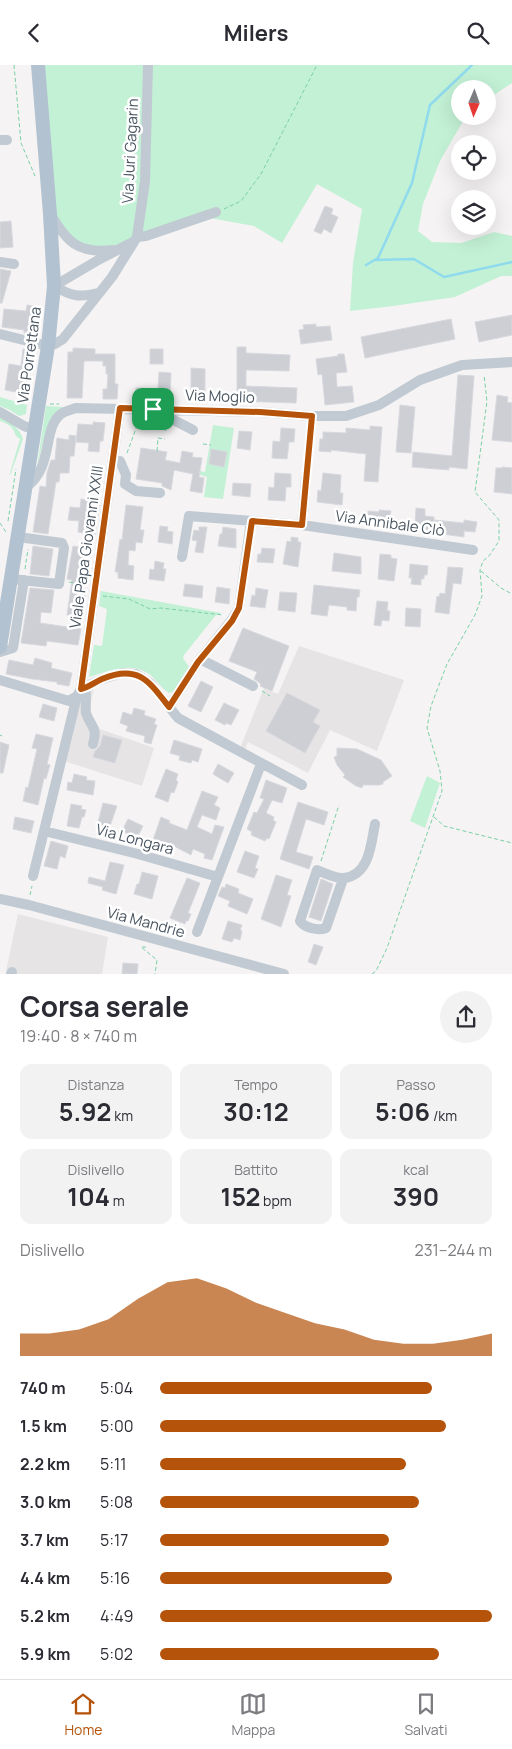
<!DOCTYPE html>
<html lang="it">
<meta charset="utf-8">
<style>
:root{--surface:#fff;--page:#f2f2f3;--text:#2b2b33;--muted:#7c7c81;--line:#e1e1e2;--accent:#b45309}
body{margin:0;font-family:Manrope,sans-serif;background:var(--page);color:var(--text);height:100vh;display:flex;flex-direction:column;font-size:19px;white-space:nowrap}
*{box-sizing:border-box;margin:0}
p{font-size:16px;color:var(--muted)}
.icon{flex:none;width:28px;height:28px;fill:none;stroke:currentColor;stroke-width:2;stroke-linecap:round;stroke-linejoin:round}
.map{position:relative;height:909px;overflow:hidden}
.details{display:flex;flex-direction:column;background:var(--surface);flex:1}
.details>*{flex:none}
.needle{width:32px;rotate:182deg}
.tools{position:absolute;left:451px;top:15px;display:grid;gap:10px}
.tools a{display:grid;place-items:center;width:45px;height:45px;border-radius:50%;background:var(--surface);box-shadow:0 5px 20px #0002;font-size:25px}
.pin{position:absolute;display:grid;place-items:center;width:42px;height:42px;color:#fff;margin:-21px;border-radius:10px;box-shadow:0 2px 8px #0006}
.round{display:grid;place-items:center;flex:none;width:52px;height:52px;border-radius:26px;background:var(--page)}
.summary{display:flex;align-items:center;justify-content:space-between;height:85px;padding:0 20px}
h1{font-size:28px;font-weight:700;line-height:38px}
.figures{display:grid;grid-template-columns:repeat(3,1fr);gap:8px;height:85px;padding:5px 20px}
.figures div{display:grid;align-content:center;border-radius:12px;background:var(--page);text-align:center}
.figures b{font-size:25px;font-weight:700}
.figures small{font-size:14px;font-weight:400}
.figures p{font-size:14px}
.chart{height:140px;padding:10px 20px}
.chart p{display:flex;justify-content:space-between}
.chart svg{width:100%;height:90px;margin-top:5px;fill:var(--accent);opacity:.7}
ul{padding:0 20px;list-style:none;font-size:16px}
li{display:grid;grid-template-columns:80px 60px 1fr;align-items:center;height:38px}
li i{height:12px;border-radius:6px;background:var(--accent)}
header{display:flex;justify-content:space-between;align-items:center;height:65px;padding:0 20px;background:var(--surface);font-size:22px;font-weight:700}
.tabs{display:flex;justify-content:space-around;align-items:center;height:70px;border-top:1px solid var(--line);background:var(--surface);font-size:14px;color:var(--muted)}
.tabs a{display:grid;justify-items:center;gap:2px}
.tabs .active{color:var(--accent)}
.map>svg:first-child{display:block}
.education{fill:#e6e4e5}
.green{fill:#c3f1d5}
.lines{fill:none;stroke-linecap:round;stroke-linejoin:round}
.stream{stroke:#90daee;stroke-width:2.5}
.building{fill:#cdcfd5;stroke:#d7d9de}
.path{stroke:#7ad0a6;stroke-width:1;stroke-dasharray:4 2.5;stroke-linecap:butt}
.minor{stroke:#c1cad2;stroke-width:10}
.major{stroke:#b3c2d1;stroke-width:14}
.route-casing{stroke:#fff;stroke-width:10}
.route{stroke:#b45309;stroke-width:6}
.labels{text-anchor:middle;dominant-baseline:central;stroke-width:5;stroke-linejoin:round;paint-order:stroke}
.street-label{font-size:15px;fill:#4a5661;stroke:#fff}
</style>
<header><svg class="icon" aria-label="back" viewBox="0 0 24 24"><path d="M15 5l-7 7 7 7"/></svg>Milers<svg class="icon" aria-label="search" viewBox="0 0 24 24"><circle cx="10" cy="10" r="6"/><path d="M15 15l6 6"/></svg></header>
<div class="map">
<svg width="512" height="909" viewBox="0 0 512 909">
<rect width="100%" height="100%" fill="#f5f3f3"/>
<!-- education -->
<path class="education" d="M299,581L404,615L377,686L330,665L308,708L248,677L243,689L239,686L264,623L278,629Z
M94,623L89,646L100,664L154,683L142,721L64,696L79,632Z
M18,849L108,872L102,909H18L17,908L6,906Z"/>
<!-- green -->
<path class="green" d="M37,0H512V18L488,34V24H460V51H466L440,96L423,139L418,166L432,177L461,178L494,167L512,171V211H501L455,232L393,241L350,246L353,198L362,144L317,119L282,178L254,161L210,153L122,180L90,183L73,177L52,157Z
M0,332L27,340L26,349L19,351L10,345L0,341Z
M46,341L64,342C46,347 42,386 37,402Z
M0,350C9,357 20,363 23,374L11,408L9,411L20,374L16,371C13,362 9,359 0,356Z
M213,360L234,363L223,434L204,432L207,412L198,409L200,406L205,407Z
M101,526L221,548L220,550H216L184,590L183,593L189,602L174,626L169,628C161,623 156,614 149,609C131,596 108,606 89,612L94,580L102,581L107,544L99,541Z
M427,711L440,718L425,763L410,756Z"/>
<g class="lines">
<!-- stream -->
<path class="stream" d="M375,195L414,194L444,212L512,197
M366,200L378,193L412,118L430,40L472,0"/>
</g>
<!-- building -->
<path class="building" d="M325,141L333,144L331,149L338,152L331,168L324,164L321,169L314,166Z
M11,156L13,182L0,183V157Z
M0,204L11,206L2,238H0Z
M27,240L39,242L35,271L24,268V265L2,262L4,244L26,246Z
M512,250V270L479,277L475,257Z
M451,254L455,274L365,293L361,272Z
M316,259V262L330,261L332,275L301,279L299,265L304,264L303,260Z
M237,282H246V288L290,290L289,306L246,305V321L297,323L296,338L237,336Z
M73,283L95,284V289H115V319H118L117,334H103V324H107L108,309H106V301H103V296H84L82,333H67L68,287H73Z
M23,284L33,286L27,329L5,325L9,299L21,301Z
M150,284H163V299H150Z
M338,289H344L347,307L336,308L337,322L352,321L354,337L325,340L322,309L318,310L316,294L338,291Z
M191,303L205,304V331L191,330Z
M159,307L171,308L170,334L135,333L136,323L158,324Z
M458,310L474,311L467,404L449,402V405L412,402L413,387L452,391Z
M497,330L508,332L507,337L512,338V377L492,375Z
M400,340L415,342L411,388L396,387Z
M93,357L105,358L103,376H100L99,387L88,386L89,378L76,377L78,359L93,360Z
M370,361L382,362L378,417L364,416L366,389L331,385V387L319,386L320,374H323V367L346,368V363L370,365Z
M281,363L295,364L294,377H289L287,394L272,393L273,376L280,377Z
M239,366L252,367L250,385L237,383Z
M69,370L76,371L74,391H70L69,408H60L59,417H56L48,469L33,467L40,421L46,422L47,408L51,395H55L57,373L69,375Z
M141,383L167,387L165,395L180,398L182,386L193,388L192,392L202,393L199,412L204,413L202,428L190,426L193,409L174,405L171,425L162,421V418L136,414Z
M211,384L227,387L224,402L209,399Z
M502,402L512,403V429L494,427L496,403H502Z
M275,408L291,409V422H286L285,436L268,435L269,422L274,423Z
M323,408L341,410L340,428H343L342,440L317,437L318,425L321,426Z
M233,418L251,419L250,432L232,430Z
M81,434L100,437L95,470L78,467L79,456L68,455L70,442L80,443Z
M126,440L143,442L140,465H144L142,478L136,477L135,486L129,485L128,500L134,501L133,515L118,513V507H115L120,474L122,475Z
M416,443L425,444V451L434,452V455L464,458V455L477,457L475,467L464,466V472L442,469V466L415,464Z
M379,445L391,446L388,460L367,458L368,446L379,447Z
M160,461L168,462L167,466L173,467L172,479L158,477Z
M199,462H207L203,488L195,487L197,476L192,475L194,465L199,466Z
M223,462L236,464V483L218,481L220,469H222Z
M291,472L298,473V477H301L298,502L283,499L287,476L291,477Z
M33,481L53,484L49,511L30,509Z
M73,481L89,484L87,493H90L89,500L85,499L81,525L86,526L82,551L67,550L72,515L67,514Z
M262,483L275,484L273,498L257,497L258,489H261Z
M334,488L361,492V509L332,506Z
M380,489L391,490V493L397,494L394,516L378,514Z
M155,496L164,498L163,504H166L164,516L149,514L150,504L154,505Z
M410,499L428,501L427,510H424V514H421V520L411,519L412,513H409Z
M448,502L463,503L461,519L453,518L449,549L435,547L437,531L439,532L440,528L445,529Z
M185,519L203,521L202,533L183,531Z
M314,520L360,525L359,532H357L356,546L347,545V542L329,540L327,551L311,549Z
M217,522L230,524L229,539L215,537Z
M30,523L54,525L51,548L41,547L40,558L81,564L78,580L47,576L46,581L21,578Z
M256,523L268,525L265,543L250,541L252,530L255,531Z
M280,527L297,528L295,547L278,545Z
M377,536L388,537L387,546H390L389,556L382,555L381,561L374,560Z
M406,543L421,544L420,562L405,561Z
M243,563L289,581L272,626L260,621L261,619L254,614L257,607L229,596Z
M35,593L52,598L51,603L72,608L69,621L57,619V617L32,614L6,609L9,595L33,600Z
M201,616L213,622L201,647L188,641Z
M287,628L320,645L313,657L320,661L305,688L266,666Z
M224,638L239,645L231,660L226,658L225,660L215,655Z
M43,639L57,643L54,656L39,652Z
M134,643L145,646L144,650L156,654L154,659L157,660L151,679L144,677L145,671L126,666L128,661L120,658L123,647L132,650Z
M36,669L53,673L47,699L50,700L46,714L44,713L38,740L23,736L26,722L28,723L37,684L32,683Z
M103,670L122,675L115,698L93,692L95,686L100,681Z
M174,675L202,684L198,697L192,695L191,698L179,695L180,691L170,688Z
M0,677L9,680L3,708H0Z
M337,683L357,684L381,695L392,711L383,717V719L379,720H363L362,723L356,721L343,712L345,710L337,700L334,692L337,691Z
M218,699L234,708L228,718L213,709Z
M166,704L178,709L176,715L178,717L174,728L171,727L168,737L155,732Z
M74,709L87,712L86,715L95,716L93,730L67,725L68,717L72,718Z
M266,715L287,723L282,738L272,735L266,748L274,752L273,755L276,757L269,774L267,773L265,776L251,770L252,767L247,764L254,747L257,748L264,734L260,733Z
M202,726L218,732L214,740L220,743L216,755L202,750L197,762L212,769L215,760L224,762L212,795L204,793L205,789L193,784L191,790L168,778L166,783L155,778L156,777L153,775L161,752L170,756L169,758L187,765Z
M298,737L328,747L324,760L306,754L296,787L313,792L309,804L280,794Z
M103,738L117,741L109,764L97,761Z
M71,739L82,741L81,744L86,745L84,752H82L79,763L67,761Z
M15,752L34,756L31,768L13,764Z
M128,754L143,761L137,773L122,766Z
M51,776L68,781L65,793L60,791L57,804L44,801Z
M245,786L259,791L255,803L258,804L254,813L237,807Z
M110,797L124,800L116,829L102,825L103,822L88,818L89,812L105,816Z
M142,807L158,811L152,834L134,829L137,819H139Z
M276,810L292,815L287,830L291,831L281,862L261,854Z
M187,813L200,818L188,848L191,849L188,856H186L185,859L170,853Z
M321,814L333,819L321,856L309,852Z
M226,819L239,824L238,828L253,834L247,849L228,841L230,836L218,831L222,822L225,823Z
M228,856L242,860L240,865L242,866L240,875L234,873L232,877L222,874Z
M314,879L323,882L316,900L308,897Z
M123,898L138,899L137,909H122Z"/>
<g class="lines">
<!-- path -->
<path class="path" d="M14,0L21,78L35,111
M224,144L241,136L261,109L317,0
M50,339H59
M147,354L161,361L166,366
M203,379L211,380
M157,386L158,373L165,374
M127,388L138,358L143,355
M307,405L311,361
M8,456L16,404
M0,458L6,467
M25,504L28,484
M481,506L501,523L512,529
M69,517L85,520
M103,531L129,534L150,544L161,543L223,550
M262,626L270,631
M0,670L2,671
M434,752L444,761L512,778
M321,796L339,740
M30,830L32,821
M146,882H141L157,895L155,909
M372,909L376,906L387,883L442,726L440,706L427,663L431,641L447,599L475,550L482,531L480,505L483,496L489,491L499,476V455L475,427L487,336L484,310"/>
<!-- minor -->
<path class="minor" d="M0,75H7
M51,150C67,177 78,189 113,185
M137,172L146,171L216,147
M0,197L14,199
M98,228C79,233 71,231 54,221L100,194L133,177
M0,269L48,281L55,279L63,274L112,212L137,172L145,116L148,0
M156,346L193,365
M0,347L24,361L35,365
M113,395L120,396L126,410L125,419L136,426L160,428
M26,422C54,403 42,363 61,349C65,346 71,345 76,343L260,347L312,351H346L379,340L420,315L462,300L512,297
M302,460L306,413
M182,492L189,451L302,460L473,485
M12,514L59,519L64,483L62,478L18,472
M0,587L13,583L24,515
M200,594L253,621
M0,615L69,636L77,631L81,624L102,614L122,608L136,609L151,619L178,653L302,720
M85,623C87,633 85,642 86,648C91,663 98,661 93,679
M81,624L120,343
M169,642L198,597L231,556L239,543L251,456
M44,766L138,789L218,812
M33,811L77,631
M343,814L326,863C318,866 305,863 300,856L317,805C324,808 337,814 344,813C370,810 371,778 375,759
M0,834L29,840L284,909
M197,867L261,699
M11,909L12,907"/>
<!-- major -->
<path class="major" d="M0,582L48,281L54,221L50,149L38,0"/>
</g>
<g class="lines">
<defs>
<path id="route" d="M120,343L260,347L312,351L302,460L252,456L239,543L232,556L198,597L169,642C149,616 138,599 102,614C95,617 89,622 81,624Z"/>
</defs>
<!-- route casing -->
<use href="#route" class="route-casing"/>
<!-- route -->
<use href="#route" class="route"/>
</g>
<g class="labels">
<!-- street labels -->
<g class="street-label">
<text transform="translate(130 86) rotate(-87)">Via Juri Gagarin</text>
<text transform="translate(29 290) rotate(-82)">Via Porrettana</text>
<text transform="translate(220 331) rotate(2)">Via Moglio</text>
<text transform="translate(390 458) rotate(8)">Via Annibale Clò</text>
<text transform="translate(86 482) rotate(-82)">Viale Papa Giovanni XXIII</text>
<text transform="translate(135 774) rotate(15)">Via Longara</text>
<text transform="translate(146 857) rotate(15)">Via Mandrie</text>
</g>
</g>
</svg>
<div class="tools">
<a><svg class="needle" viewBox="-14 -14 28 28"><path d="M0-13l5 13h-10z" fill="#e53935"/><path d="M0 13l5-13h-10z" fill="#7c7c81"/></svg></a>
<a><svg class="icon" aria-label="locate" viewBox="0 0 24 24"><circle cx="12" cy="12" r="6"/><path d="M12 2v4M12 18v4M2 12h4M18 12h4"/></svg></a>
<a><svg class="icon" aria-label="layers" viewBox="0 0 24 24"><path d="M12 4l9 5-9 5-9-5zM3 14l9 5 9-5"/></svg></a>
</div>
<div class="pin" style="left:153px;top:344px;background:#1e9e55"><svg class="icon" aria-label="arrive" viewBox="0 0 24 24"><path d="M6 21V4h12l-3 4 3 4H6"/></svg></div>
</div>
<section class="details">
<div class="summary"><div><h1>Corsa serale</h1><p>19:40 · 8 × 740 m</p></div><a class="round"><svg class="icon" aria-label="share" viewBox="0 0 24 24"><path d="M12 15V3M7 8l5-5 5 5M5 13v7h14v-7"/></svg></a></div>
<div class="figures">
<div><p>Distanza</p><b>5.92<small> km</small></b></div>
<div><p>Tempo</p><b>30:12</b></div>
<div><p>Passo</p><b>5:06<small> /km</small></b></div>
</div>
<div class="figures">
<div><p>Dislivello</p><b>104<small> m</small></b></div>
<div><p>Battito</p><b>152<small> bpm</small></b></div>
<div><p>kcal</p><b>390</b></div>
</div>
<div class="chart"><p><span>Dislivello</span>231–244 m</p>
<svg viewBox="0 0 160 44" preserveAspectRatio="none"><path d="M0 44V33L10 33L20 31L30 26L40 16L50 8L60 6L70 11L80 18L90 23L100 28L110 31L120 36L130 38L140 38L150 36L160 33V44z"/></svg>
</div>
<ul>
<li><b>740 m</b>5:04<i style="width:82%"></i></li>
<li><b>1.5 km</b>5:00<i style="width:86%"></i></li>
<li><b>2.2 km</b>5:11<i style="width:74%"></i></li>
<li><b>3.0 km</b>5:08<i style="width:78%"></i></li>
<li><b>3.7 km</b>5:17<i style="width:69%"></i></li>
<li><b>4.4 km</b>5:16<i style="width:70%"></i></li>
<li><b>5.2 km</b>4:49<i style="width:100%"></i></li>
<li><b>5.9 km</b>5:02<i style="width:84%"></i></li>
</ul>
</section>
<nav class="tabs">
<a class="active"><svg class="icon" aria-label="home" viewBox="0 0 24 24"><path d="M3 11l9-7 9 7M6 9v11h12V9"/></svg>Home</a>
<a><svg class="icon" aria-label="map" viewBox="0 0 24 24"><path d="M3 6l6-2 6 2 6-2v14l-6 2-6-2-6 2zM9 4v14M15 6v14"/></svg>Mappa</a>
<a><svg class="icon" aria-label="saved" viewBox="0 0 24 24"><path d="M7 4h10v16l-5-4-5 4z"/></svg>Salvati</a>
</nav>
